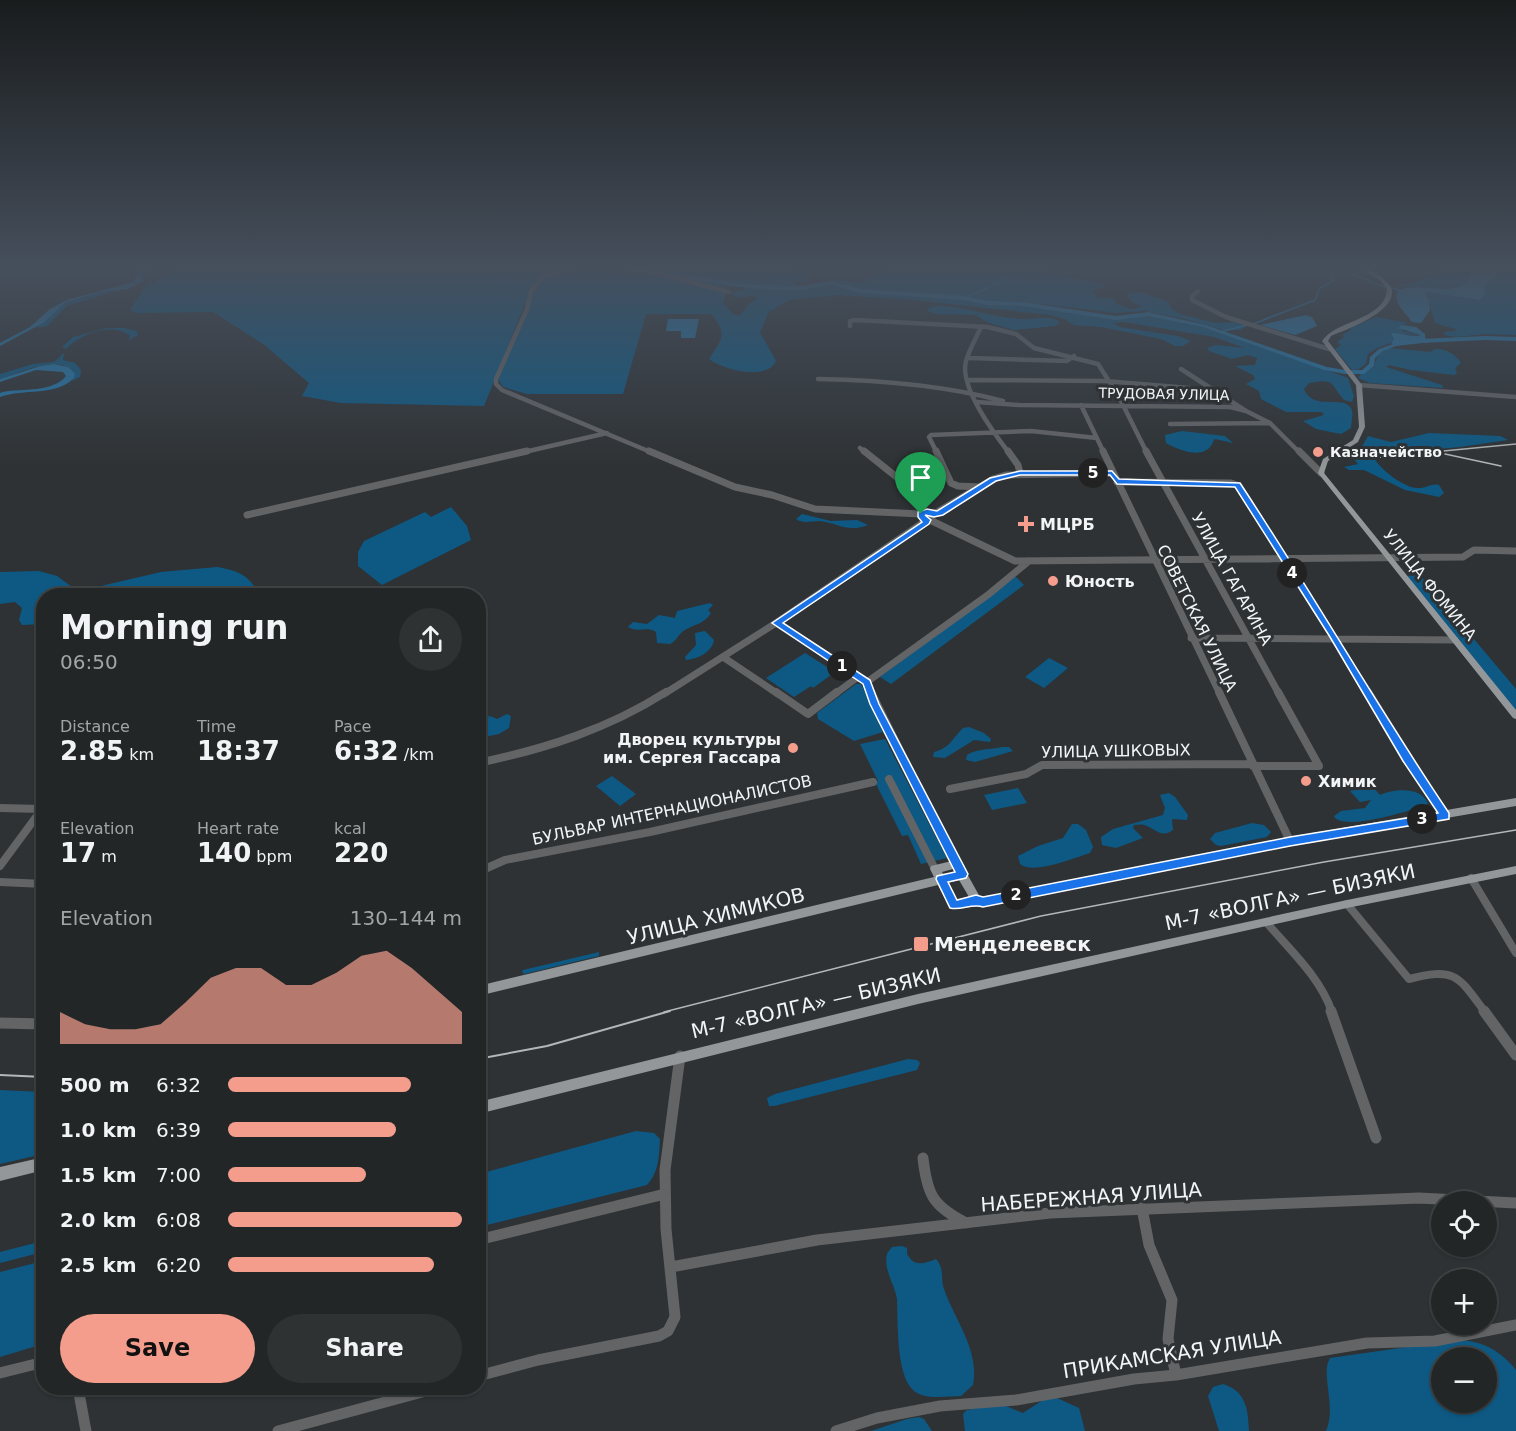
<!DOCTYPE html>
<meta charset="utf-8">
<style>
:root{--surface:#222627;--page:#2e3233;--text:#f1f3f6;--muted:#a2a5a7;--line:#3f4344;--accent:#f49d8d}
body{margin:0;font-family:"DejaVu Sans",sans-serif;background:var(--page);color:var(--text);height:100vh;display:flex;flex-direction:column;font-size:22px;white-space:nowrap}
*{box-sizing:border-box;margin:0}
p{font-size:20px;color:var(--muted)}
.icon{flex:none;width:33px;height:33px;fill:none;stroke:currentColor;stroke-width:2;stroke-linecap:round;stroke-linejoin:round}
.map{position:relative;flex:1;overflow:hidden}
.details{position:absolute;left:36px;top:588px;width:450px;height:807px;display:flex;flex-direction:column;background:var(--surface);border-radius:24px;box-shadow:0 2px 4px #0004,0 0 0 2px var(--line)}
.details>*{flex:none}
.buttons{position:absolute;left:1431px;top:1191px;display:grid;gap:12px}
.buttons a{display:grid;place-items:center;width:66px;height:66px;border-radius:50%;background:var(--surface);box-shadow:0 2px 4px #0004,0 0 0 2px var(--line);font-size:30px}
.pin{position:absolute;display:grid;place-items:center;width:51px;height:51px;color:#fff;margin:-62px -26px;border-radius:50% 50% 50% 0;rotate:-45deg;box-shadow:0 0 6px #0007}
.pin .icon{rotate:45deg}
.km{position:absolute;width:30px;height:30px;margin:-15px;border-radius:50%;background:#222;color:#fff;font-size:16px;line-height:30px;text-align:center}
.round{display:grid;place-items:center;flex:none;width:63px;height:63px;border-radius:32px;background:var(--page)}
.headline{display:flex;align-items:center;justify-content:space-between;height:102px;padding:0 24px}
h1{font-size:33px;font-weight:600;line-height:45px}
.figures{display:grid;grid-template-columns:repeat(3,1fr);gap:9px;height:102px;padding:6px 24px}
.figures div{display:grid;align-content:center}
.figures b{font-size:26px;font-weight:600}
.figures small{font-size:16px;font-weight:400}
.figures p{font-size:16px}
.chart{height:168px;padding:12px 24px}
.chart p{display:flex;justify-content:space-between}
.chart svg{width:100%;height:108px;margin-top:6px;fill:var(--accent);opacity:.7}
.button{display:flex;gap:12px;margin-top:auto;padding:12px 24px}
.button a{flex:1;height:69px;border-radius:36px;background:var(--accent);color:#111;font-size:24px;font-weight:600;line-height:69px;text-align:center}
.button a+a{background:var(--page);color:var(--text)}
ul{padding:0 24px;list-style:none;font-size:20px}
li{display:grid;grid-template-columns:96px 72px 1fr;align-items:center;height:45px}
li i{height:15px;border-radius:8px;background:var(--accent)}
.map>svg:first-child{display:block}
.green{fill:#0d5984;fill-rule:evenodd}
.water{fill:#2078ad}
.lines{fill:none;stroke-linecap:round;stroke-linejoin:round}
.stream{stroke:#2078ad;stroke-width:1.5}
.river{fill:#2078ad;fill-rule:evenodd}
.minor-far3{stroke:#636466;stroke-width:4.5}
.minor-far2{stroke:#636466;stroke-width:7}
.minor-far1{stroke:#636466;stroke-width:8}
.minor{stroke:#636466;stroke-width:11}
.major{fill:#939799;fill-rule:evenodd}
.rail-far1{stroke:#b4b6b8;stroke-width:1.5}
.rail{stroke:#b4b6b8;stroke-width:2}
.route{fill:#1a73e8;stroke:#fff;stroke-width:1.5;fill-rule:evenodd}
.poi-dot{fill:#f49d8d;stroke:#2e3234;stroke-width:2}
.labels{text-anchor:middle;dominant-baseline:central;stroke-width:6;stroke-linejoin:round;paint-order:stroke}
.far-street-label{font-size:14px;fill:#f2f4f6;stroke:#2e3234}
.far-poi-label{font-size:14px;font-weight:bold;fill:#f2f4f6;stroke:#2e3234;text-anchor:start}
.poi-label{font-size:16px;font-weight:bold;fill:#f2f4f6;stroke:#2e3234;text-anchor:start}
.street-label{font-size:16px;fill:#f2f4f6;stroke:#2e3234}
.near-street-label{font-size:20px;fill:#f2f4f6;stroke:#2e3234}
.near-poi-label{font-size:20px;font-weight:bold;fill:#f2f4f6;stroke:#2e3234;text-anchor:start}
</style>
<div class="map">
<svg width="1516" height="1431" viewBox="0 0 1516 1431">
<rect width="100%" height="100%" fill="#2e3234"/>
<!-- green -->
<path class="green" d="M181,269H566L544,275L529,294L484,406L341,403L302,396L309,383L263,344L213,312L136,313L130,310L146,286Z
M648,269H780L808,275L806,282L794,281L796,284L803,287L831,285L858,292L891,294C872,288 849,291 829,281L840,280L863,283L872,274H881L888,269H1040L1044,272L1096,282L1107,287L1092,290L1096,294V297L1115,299V303L1131,309L1142,307L1131,301L1127,296L1129,293L1140,292L1167,301L1172,309L1180,314L1216,323L1235,322L1246,326L1240,330H1224L1185,319L1145,311L1116,313L1015,301L990,302L967,297L919,296L962,298L996,305L1023,304L1105,316H1150L1184,321L1236,337L1348,378L1354,396L1352,402L1344,400C1330,384 1336,378 1309,383L1304,389C1314,412 1341,394 1351,408C1354,413 1351,423 1351,428L1341,434L1316,429L1303,421L1324,415L1322,412H1286L1261,399L1259,391L1246,384L1255,379L1253,375L1235,366L1255,365L1257,358L1248,355L1232,359L1209,351L1207,348L1216,345L1245,348L1214,337L1124,322L1113,323L1120,327L1178,336L1191,341L1183,346H1175L1161,339L1101,327L1074,325L1064,319L1050,315L914,300L837,295L789,300L769,312L760,332L776,361C768,381 723,370 709,359C721,340 729,335 711,314H646L623,394H527L503,387L498,379L533,292L547,276L574,271L651,274L726,290L723,304C730,308 730,316 740,315L750,303L758,298L753,296L735,298L732,292L745,289L743,287C711,288 678,280 648,269Z
M1449,269H1480C1473,273 1472,282 1465,286C1459,289 1401,288 1395,286L1415,282Z
M1505,269H1516V335L1485,334L1456,337L1444,335L1445,332L1458,330L1435,323L1429,300L1425,294C1435,289 1465,299 1480,300L1486,295L1484,288L1486,285Z
M116,291L67,306L47,326L36,328L66,302L102,292Z
M937,306C967,306 993,318 1022,319C1035,320 1049,314 1060,322L1056,326L1014,330L989,323L975,315L936,314L927,311L929,308Z
M1376,317L1409,323L1402,325V331L1421,335L1401,334L1395,337L1391,343L1377,348L1368,354L1366,364L1359,369L1352,370L1335,349L1341,345L1337,342L1344,337L1342,335L1351,330L1350,328Z
M107,328H124L137,331L138,335L128,341L130,336C113,321 79,335 66,349L62,347L73,337Z
M1389,348L1431,352L1434,349C1445,348 1456,354 1461,363L1455,368L1457,374L1454,375L1411,370L1389,365L1386,367L1442,385L1443,388L1370,383L1358,378L1361,374L1374,367C1376,358 1379,351 1389,348Z
M64,353L63,360L75,363L81,370L80,377L72,381L75,373C58,353 20,373 0,379V374L33,364L54,362Z
M1182,431L1225,436L1233,443L1215,439C1213,441 1212,445 1210,447C1200,459 1176,449 1166,443L1165,435Z
M1429,433L1500,436L1508,440L1460,447L1381,454L1374,458C1381,470 1403,487 1417,488C1426,489 1431,483 1439,485L1444,493L1439,497L1405,490L1364,470H1349L1344,467L1358,464L1354,459L1341,456L1360,450L1368,436L1391,442Z
M451,507L467,526L471,540L382,585L358,566V552L364,541L425,512L431,517Z
M802,514L831,521L857,520L868,525C848,533 837,523 820,521C811,521 803,524 796,519Z
M217,567C233,570 244,572 254,586L248,596H44L43,624L22,625L19,620L22,608L15,602L0,604V572L39,571L57,576L72,587L88,589L161,572Z
M1420,575L1516,689V713L1406,576Z
M1015,576L1024,585L891,684L880,677Z
M710,603L713,605L708,610L711,613C703,626 691,624 681,633C677,637 676,641 670,644L657,643L656,632C647,626 638,633 628,627L633,622L647,624L659,615L675,618L677,611Z
M705,631L714,640C712,652 698,659 686,660L685,657L696,645L695,633Z
M805,653L835,672L813,688L811,686L794,697L766,678Z
M1049,658L1068,668L1044,688L1025,677Z
M856,684H861L883,732L854,741L818,719L817,713Z
M507,714L511,716L509,728L499,734L479,738V719L490,716L497,719Z
M969,727L984,733L991,739L990,742L974,740L945,758L933,757L934,752C950,748 952,739 963,728Z
M885,739L947,858L921,864L908,835L902,836L875,782L878,781L860,744Z
M1002,747H1009L1013,751L975,762L966,760L967,755C978,748 990,750 1002,747Z
M612,776L636,794L620,806L596,786Z
M1372,786L1380,795C1394,789 1420,786 1428,803L1425,806C1406,811 1350,830 1335,818L1334,816L1341,811L1365,808L1371,800L1360,802L1350,791Z
M1018,788L1027,803L992,810L984,795Z
M1169,793L1175,797L1188,815L1187,820L1172,819L1173,830C1161,839 1155,828 1144,825C1141,824 1137,825 1134,825L1133,828L1143,838L1116,848L1102,845L1101,837L1113,829L1163,815L1165,808L1160,795Z
M1252,823L1264,825L1271,832L1267,837L1221,846L1216,845L1210,839L1215,833Z
M1072,824H1078L1086,830L1093,847L1090,853C1074,858 1033,875 1020,864L1018,856L1038,846L1063,838Z
M599,952V956L524,974L522,972L523,970Z
M908,1059L917,1060L920,1063L917,1070L774,1106H769L767,1098L775,1094Z
M0,1090L43,1092V1154L0,1164Z
M636,1131L654,1133L660,1139C659,1157 659,1172 647,1185L479,1227V1174Z
M43,1241V1252L0,1263V1252Z
M902,1246L907,1248V1254C914,1267 924,1264 936,1259C944,1268 941,1276 943,1286C953,1318 980,1349 973,1385L961,1396C947,1396 923,1401 912,1389C896,1372 898,1322 897,1299C895,1285 883,1269 887,1254C888,1251 891,1249 892,1247Z
M43,1261V1344L0,1357V1272Z
M1456,1340C1481,1340 1500,1350 1516,1370V1431H1326C1337,1406 1320,1374 1330,1358ZM1442,1358H1486V1402H1442Z
M1223,1384C1246,1391 1248,1409 1249,1431H1219L1208,1396L1213,1387Z
M1046,1398H1057L1079,1408L1085,1431H965L963,1414L967,1410L1001,1404L1023,1413Z
M919,1417L924,1419L932,1431H871L907,1419Z"/>
<!-- water -->
<path class="water" d="M140,269H149L141,277L144,281L128,289L102,292L66,302L43,323L0,346V343L30,327L50,309L67,300L133,282Z
M1480,269H1505L1486,285L1484,288L1486,294L1480,300L1428,292L1425,295L1429,300L1430,310L1421,323L1412,322C1405,312 1392,303 1398,290C1421,282 1446,295 1467,284L1471,276Z
M1306,315L1312,317L1317,326L1295,335L1260,325Z
M668,319H699L695,338H681V331H666Z
M1402,325L1416,327L1425,334V338L1431,342L1396,346L1391,343L1394,339L1391,333C1401,332 1411,338 1421,335L1398,328Z
M54,364L68,367L75,373L74,378C55,397 24,388 0,397V393L3,392C23,388 52,393 66,376L63,372L36,370L0,382V379L40,366Z"/>
<g class="lines">
<!-- stream -->
<path class="stream" d="M1391,288L1399,290
M968,299L967,297L1029,269
M1253,324L1315,300L1320,288L1334,280L1329,276C1350,269 1365,280 1384,287
M1220,332L1247,325"/>
<!-- river -->
<path class="river" d="M661,269H669L693,277L755,285L801,286L831,281L860,289L964,296L988,301L1023,302L1116,316L1148,312L1206,325L1327,367L1345,370H1362L1369,364L1370,357L1379,349L1404,340L1407,342L1383,351L1375,358L1374,366L1364,374H1345L1324,370L1203,327L1148,316L1116,320L1023,306L988,305L964,300L860,293L831,285L801,290L755,289L692,280Z
M1485,336L1516,337V341L1485,340L1420,343L1417,341L1420,339Z"/>
<!-- minor-far3 -->
<path class="minor-far3" d="M567,269L544,276L531,291L527,309L496,379V384L502,390L653,453
M625,269L648,271L729,292
M1198,291L1192,296V300L1226,317L1329,349
M850,326V321L855,320L988,327L1016,334L1034,348L1098,364L1119,397L1147,453
M981,327C976,338 969,350 966,361C959,387 994,433 1009,453
M969,358L1067,361L1074,356
M1181,369L1246,411L1270,423L1300,453
M818,379C880,380 943,385 1003,401
M969,380L1105,381L1189,388
M1359,385L1516,397
M977,402L1019,405L1230,407L1246,411
M1081,405L1104,453
M1170,424L1270,423
M860,448L866,453
M520,453L607,433
M937,453L929,437L931,435L1031,431L1097,438"/>
<!-- minor-far2 -->
<path class="minor-far2" d="M649,451L735,487L772,495L815,509L921,514
M864,451L899,479L924,512
M936,451L951,483L958,486L980,487
M1008,451L1018,465L1020,473
M1103,451L1220,694
M1146,451L1279,694
M1299,451L1321,473
M1117,482L1231,483L1239,486L1369,694
M934,514L993,479L1006,475L1112,473
M247,515L527,451
M930,520L1015,561L1463,557L1474,550L1516,551
M776,623L867,682L871,694
M1191,638L1455,640
M723,657L778,694
M867,682L989,594L1029,561
M664,694L776,623L927,520
M835,694L858,677"/>
<!-- minor-far1 -->
<path class="minor-far1" d="M776,692L808,714L837,692
M871,692L956,864
M1219,692L1290,841
M1368,692L1445,816
M478,763C545,749 608,729 666,692
M1253,766H1319L1278,692
M889,779L935,869
M950,789L1026,774L1042,765L1252,764
M0,808L42,809L0,866
M478,872L505,860L650,832L873,782
M1471,878L1516,953
M0,882L44,884
M1347,904L1409,979C1456,967 1458,976 1485,1012
M1266,922C1290,950 1320,977 1332,1012"/>
<!-- minor -->
<path class="minor" d="M1331,1011L1376,1138
M1484,1011L1516,1055
M0,1023L44,1024
M923,1158C927,1195 933,1206 966,1223
M1142,1208L1149,1245L1172,1300L1168,1339L1176,1375
M478,1240L665,1194
M671,1267L817,1240L1050,1213L1419,1198L1516,1203
M0,1373L44,1362
M478,1376L538,1360L659,1336L668,1331L675,1317L666,1229L665,1170L680,1056
M78,1388L86,1431
M278,1431L437,1388
M836,1431L877,1418L940,1406L1016,1400L1134,1379L1176,1375L1367,1343L1435,1341L1516,1325"/>
<!-- major -->
<path class="major" d="M1361,269C1375,269 1385,279 1392,289C1392,292 1392,295 1391,298C1384,316 1347,329 1331,336L1328,341L1362,385L1365,427L1358,442L1328,461L1324,473L1516,710V719L1513,718L1318,473L1323,459L1353,440L1359,427L1356,385L1322,341C1335,322 1375,320 1385,298C1386,297 1387,290 1387,289L1380,280Z
M1516,798V806L1290,845L983,906C972,903 961,911 950,908L938,885L478,996V986L934,877L930,869L931,866L956,860L960,861L980,897L983,898L1290,837ZM953,869L955,872L944,875L942,872ZM959,880L969,897L957,900L948,883Z
M1516,866V874L1347,908L918,1004L478,1114V1102L918,994L1347,900Z
M44,1157V1170L0,1181V1167Z"/>
<!-- rail-far1 -->
<path class="rail-far1" d="M1445,454L1501,466
M1371,458L1516,444
M664,1012L1041,916L1324,862L1516,830"/>
<!-- rail -->
<path class="rail" d="M478,1059L547,1046L670,1011
M0,1075L44,1077"/>
</g>
<!-- sky -->
<linearGradient id="sky" x2="0" y2="1"><stop stop-color="#191c1d"/><stop offset="0.57" stop-color="#464f5c"/><stop offset="1" stop-color="#464f5c" stop-opacity="0"/></linearGradient>
<rect width="1516" height="469" fill="url(#sky)"/>
<!-- route -->
<path class="route" d="M1020,471H1112L1119,479L1240,483C1312,592 1376,705 1449,813V819L1290,846L983,907C972,903 961,911 950,908L936,879L937,876L955,872L870,704L863,684L772,623L922,522L918,517V512L927,509L937,511L990,478ZM1020,475H1110L1117,484L1235,487L1330,637L1403,761L1438,813L1290,837L983,897L976,895L957,900L948,882L966,878L968,874L879,704L870,680L783,623L929,524L931,520L925,515L934,517L943,515L996,481Z"/>
<!-- markers -->
<g class="poi-dot">
<circle cx="1318" cy="452" r="6"/>
<path d="M1023 515h6v6h6v6h-6v6h-6v-6h-6v-6h6z"/>
<circle cx="1053" cy="581" r="6"/>
<circle cx="793" cy="748" r="6"/>
<circle cx="1306" cy="781" r="6"/>
<rect x="913" y="936" width="16" height="16" rx="3"/>
</g>
<g class="labels">
<!-- far-street labels -->
<g class="far-street-label">
<text transform="translate(1164 394) rotate(1)">ТРУДОВАЯ УЛИЦА</text>
</g>
<!-- far-poi labels -->
<g class="far-poi-label">
<text x="1330" y="452">Казначейство</text>
</g>
<!-- poi labels -->
<g class="poi-label">
<text x="1040" y="524">МЦРБ</text>
<text x="1065" y="581">Юность</text>
<text x="781" y="739" text-anchor="end">Дворец культуры<tspan x="781" dy="18">им. Сергея Гассара</tspan></text>
<text x="1318" y="781">Химик</text>
</g>
<!-- street labels -->
<g class="street-label">
<text transform="translate(1232 579) rotate(61)">УЛИЦА ГАГАРИНА</text>
<text transform="translate(1430 585) rotate(51)">УЛИЦА ФОМИНА</text>
<text transform="translate(1197 618) rotate(64)">СОВЕТСКАЯ УЛИЦА</text>
<text transform="translate(1116 751) rotate(-1)">УЛИЦА УШКОВЫХ</text>
<text transform="translate(672 810) rotate(-12)">БУЛЬВАР ИНТЕРНАЦИОНАЛИСТОВ</text>
</g>
<!-- near-street labels -->
<g class="near-street-label">
<text transform="translate(1290 897) rotate(-12)">М-7 «ВОЛГА» — БИЗЯКИ</text>
<text transform="translate(716 916) rotate(-14)">УЛИЦА ХИМИКОВ</text>
<text transform="translate(816 1003) rotate(-13)">М-7 «ВОЛГА» — БИЗЯКИ</text>
<text transform="translate(1091 1197) rotate(-4)">НАБЕРЕЖНАЯ УЛИЦА</text>
<text transform="translate(1172 1354) rotate(-9)">ПРИКАМСКАЯ УЛИЦА</text>
</g>
<!-- near-poi labels -->
<g class="near-poi-label">
<text x="934" y="944">Менделеевск</text>
</g>
</g>
</svg>
<div class="buttons">
<a><svg class="icon" aria-label="locate" viewBox="0 0 24 24"><circle cx="12" cy="12" r="6"/><path d="M12 2v4M12 18v4M2 12h4M18 12h4"/></svg></a>
<a>+</a>
<a>−</a>
</div>
<div class="pin" style="left:921px;top:514px;background:#1e9e55"><svg class="icon" aria-label="arrive" viewBox="0 0 24 24"><path d="M6 21V4h12l-3 4 3 4H6"/></svg></div>
<b class="km" style="left:842px;top:666px">1</b>
<b class="km" style="left:1016px;top:895px">2</b>
<b class="km" style="left:1422px;top:819px">3</b>
<b class="km" style="left:1292px;top:573px">4</b>
<b class="km" style="left:1093px;top:473px">5</b>
<section class="details">
<div class="headline"><div><h1>Morning run</h1><p>06:50</p></div><a class="round"><svg class="icon" aria-label="share" viewBox="0 0 24 24"><path d="M12 15V3M7 8l5-5 5 5M5 13v7h14v-7"/></svg></a></div>
<div class="figures">
<div><p>Distance</p><b>2.85<small> km</small></b></div>
<div><p>Time</p><b>18:37</b></div>
<div><p>Pace</p><b>6:32<small> /km</small></b></div>
</div>
<div class="figures">
<div><p>Elevation</p><b>17<small> m</small></b></div>
<div><p>Heart rate</p><b>140<small> bpm</small></b></div>
<div><p>kcal</p><b>220</b></div>
</div>
<div class="chart"><p><span>Elevation</span>130–144 m</p>
<svg viewBox="0 0 160 44" preserveAspectRatio="none"><path d="M0 44V31L10 36L20 38L30 38L40 36L50 27L60 17L70 13L80 13L90 20L100 20L110 15L120 8L130 6L140 13L150 22L160 31V44z"/></svg>
</div>
<ul>
<li><b>500 m</b>6:32<i style="width:78%"></i></li>
<li><b>1.0 km</b>6:39<i style="width:72%"></i></li>
<li><b>1.5 km</b>7:00<i style="width:59%"></i></li>
<li><b>2.0 km</b>6:08<i style="width:100%"></i></li>
<li><b>2.5 km</b>6:20<i style="width:88%"></i></li>
</ul>
<div class="button"><a>Save</a><a>Share</a></div>
</section>
</div>
